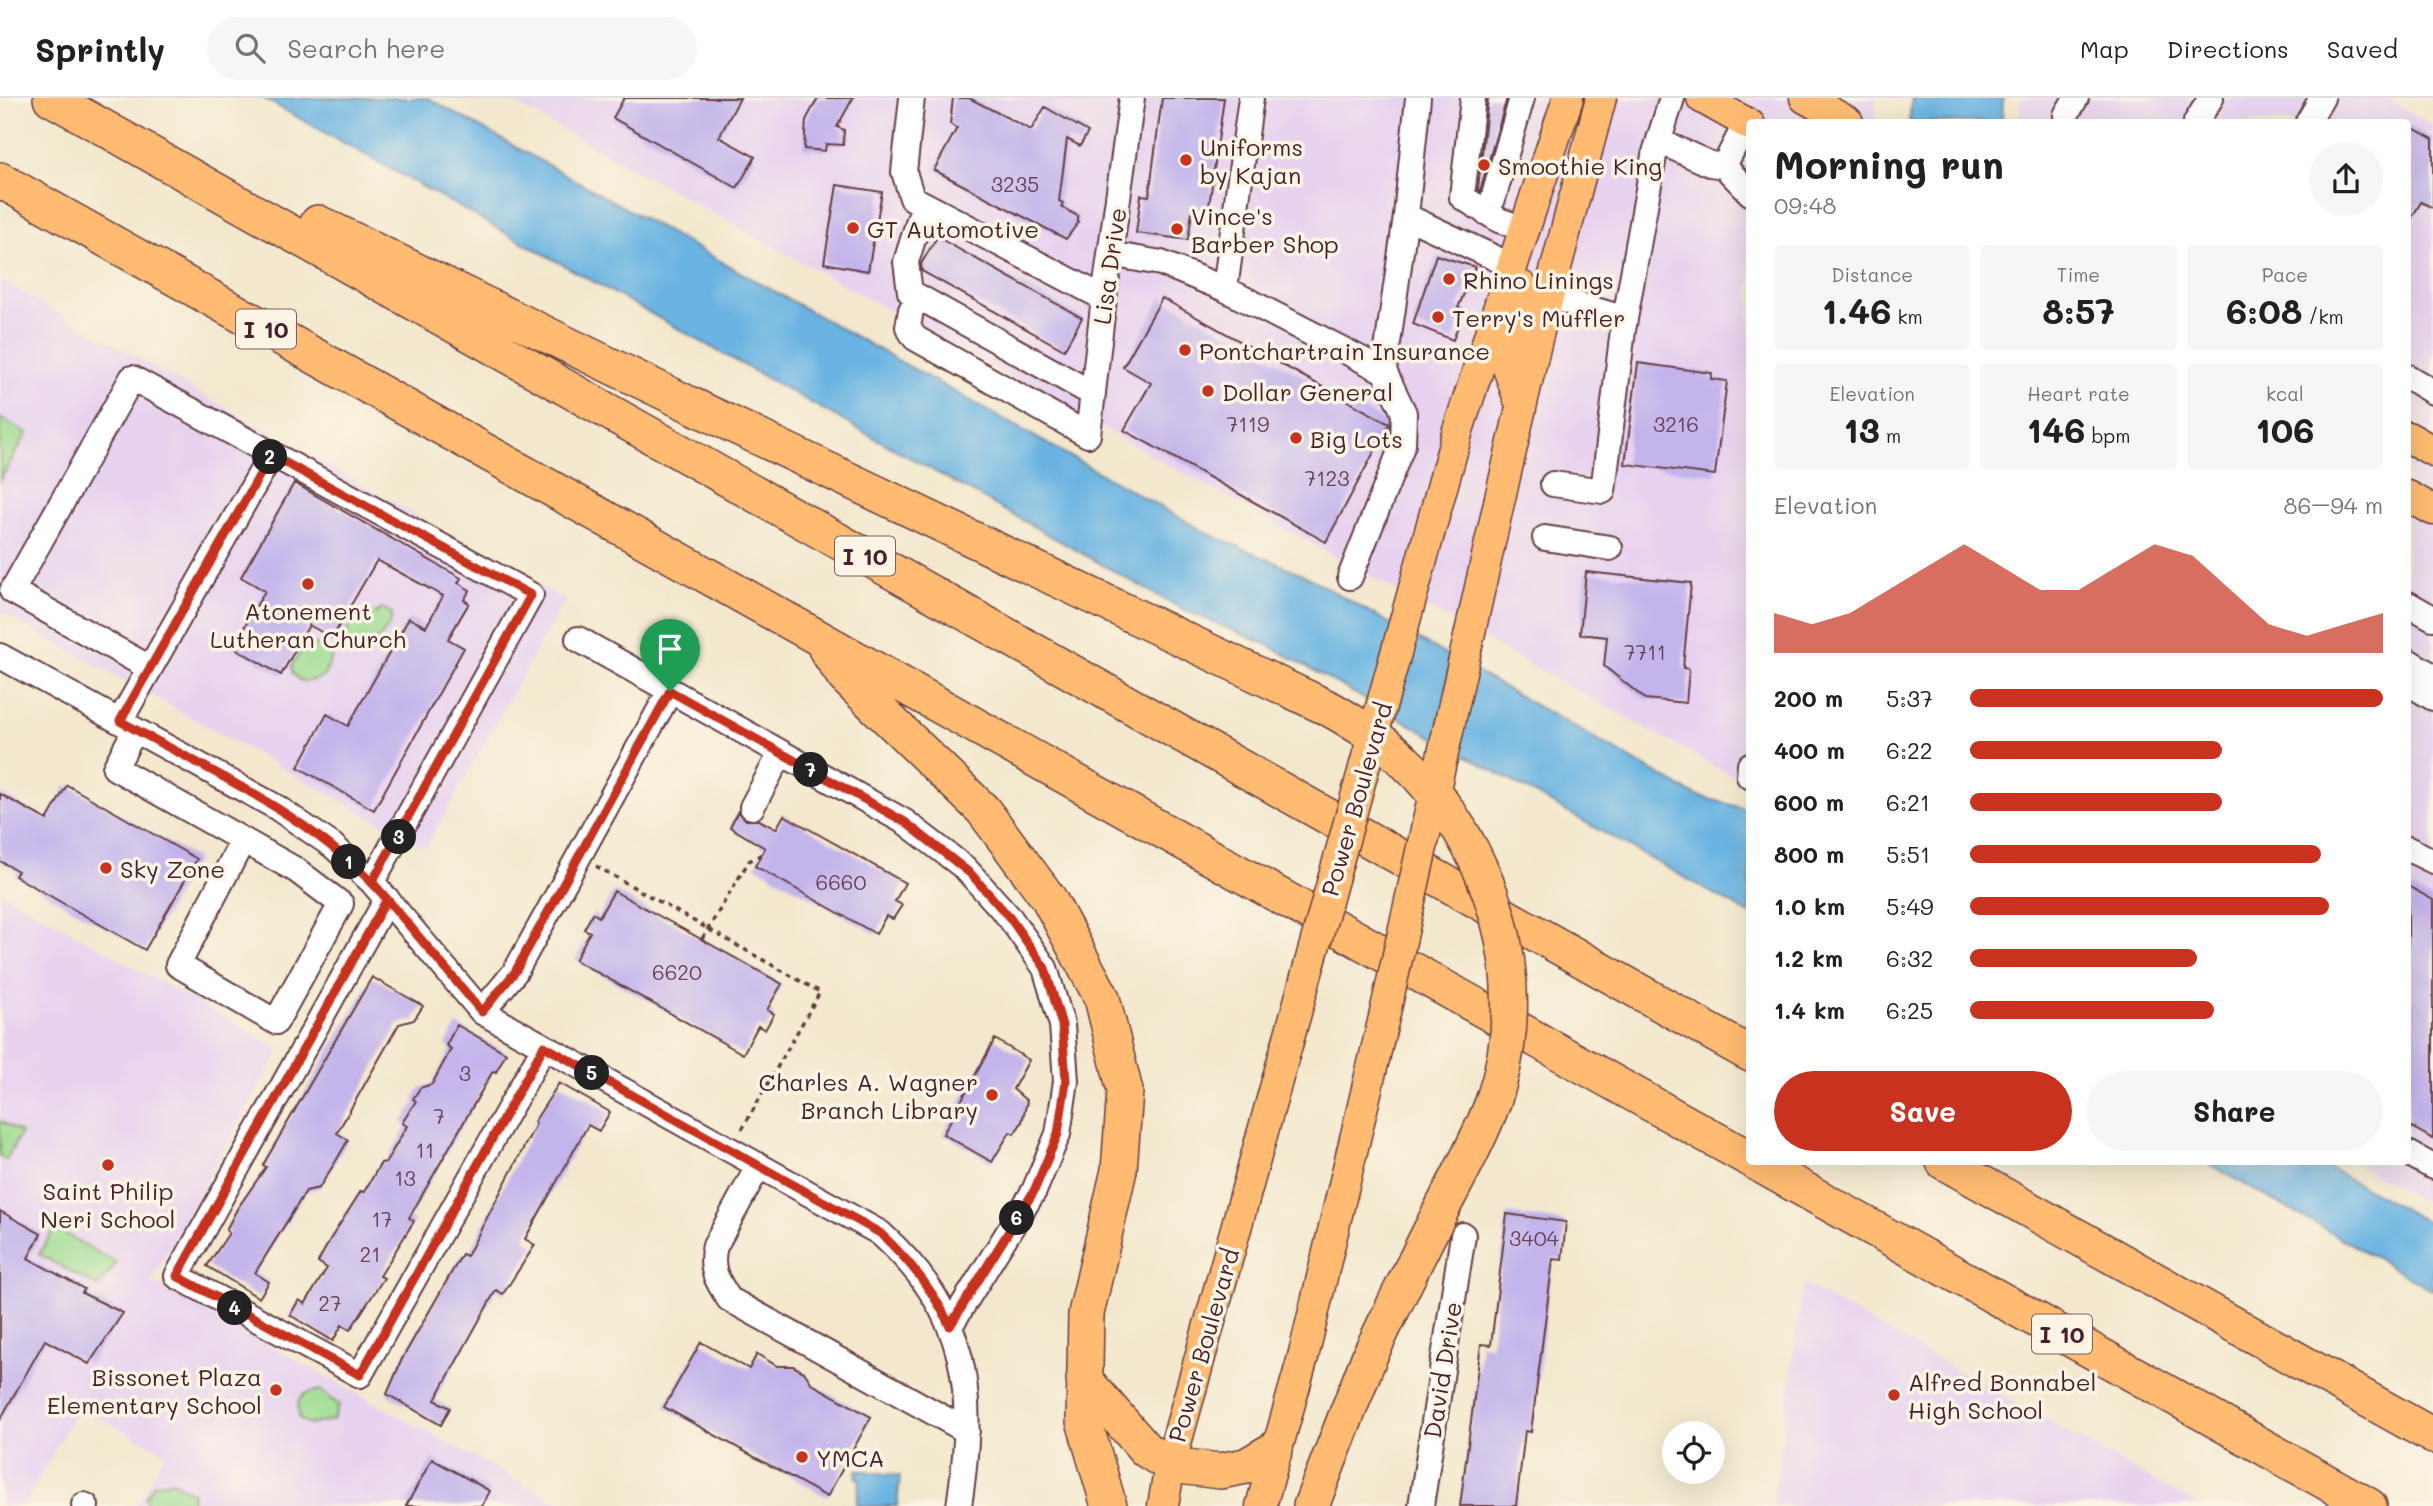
<!DOCTYPE html>
<meta charset="utf-8">
<style>
:root{--surface:#fff;--page:#f6f6f6;--text:#202124;--muted:#757577;--line:#e0e0e0;--accent:#c8321e}
body{margin:0;font-family:Mali,sans-serif;background:var(--page);color:var(--text);height:100vh;display:flex;flex-direction:column;font-size:26px;white-space:nowrap}
*{box-sizing:border-box;margin:0}
p{font-size:23px;color:var(--muted)}
.icon{flex:none;width:38px;height:38px;fill:none;stroke:currentColor;stroke-width:2;stroke-linecap:round;stroke-linejoin:round}
.map{position:relative;flex:1;overflow:hidden}
.details{position:absolute;left:1746px;top:21px;width:665px;height:1046px;display:flex;flex-direction:column;background:var(--surface);border-radius:7px;box-shadow:0 7px 28px #0002}
.details>*{flex:none}
.controls{position:absolute;left:1662px;top:1323px;display:grid;gap:14px}
.controls a{display:grid;place-items:center;width:63px;height:63px;border-radius:50%;background:var(--surface);box-shadow:0 7px 28px #0002;font-size:35px}
.pin{position:absolute;display:grid;place-items:center;width:60px;height:60px;color:#fff;margin:-72px -30px;border-radius:50% 50% 50% 0;rotate:-45deg;box-shadow:0 0 7px #0007}
.pin .icon{rotate:45deg}
.km{position:absolute;width:35px;height:35px;margin:-18px;border-radius:50%;background:#222;color:#fff;font-size:19px;line-height:35px;text-align:center}
.round{display:grid;place-items:center;flex:none;width:74px;height:74px;border-radius:37px;background:var(--page)}
.head{display:flex;align-items:center;justify-content:space-between;height:119px;padding:0 28px}
h1{font-size:38px;font-weight:700;line-height:52px}
.metrics{display:grid;grid-template-columns:repeat(3,1fr);gap:10px;height:119px;padding:7px 28px}
.metrics div{display:grid;align-content:center;border-radius:7px;background:var(--page);text-align:center}
.metrics b{font-size:35px;font-weight:700}
.metrics small{font-size:19px;font-weight:400}
.metrics p{font-size:19px}
.chart{height:196px;padding:14px 28px}
.chart p{display:flex;justify-content:space-between}
.chart svg{width:100%;height:126px;margin-top:7px;fill:var(--accent);opacity:.7}
.cta{display:flex;gap:14px;margin-top:auto;padding:14px 28px}
.cta a{flex:1;height:80px;border-radius:42px;background:var(--accent);color:#fff;font-size:28px;font-weight:700;line-height:80px;text-align:center}
.cta a+a{background:var(--page);color:var(--text)}
ul{padding:0 28px;list-style:none;font-size:23px}
li{display:grid;grid-template-columns:112px 84px 1fr;align-items:center;height:52px}
li i{height:18px;border-radius:9px;background:var(--accent)}
header{display:flex;align-items:center;gap:42px;box-sizing:border-box;height:98px;padding:0 35px;background:var(--surface);border-bottom:2px solid var(--line)}
header strong{font-size:33px}
nav{display:flex;gap:38px;margin-inline-start:auto;font-size:24px}
.search{width:490px;height:63px;background:var(--page);display:flex;align-items:center;gap:18px;box-sizing:border-box;padding:0 24px;border-radius:38px;color:var(--muted);font-size:26px}
.map>svg:first-child{display:block}
.built{fill:#e7d2ef}
.green{fill:#9ddc92;stroke:#747e5e;stroke-width:2}
.water{fill:#69b4e2;stroke:#5a6a86;stroke-width:2}
.building{fill:#c3b4eb}
.lines{fill:none;stroke-linecap:round;stroke-linejoin:round}
.minor-casing{stroke:#633d43;stroke-width:28}
.major-casing{stroke:#633d43;stroke-width:33}
.highway-casing{stroke:#633d43;stroke-width:38}
.path{stroke:#633d43;stroke-width:3.5;stroke-dasharray:5 5;stroke-linecap:butt}
.minor{stroke:#fff;stroke-width:24}
.major{stroke:#ffbb71;stroke-width:30}
.highway{stroke:#ffbb71;stroke-width:35}
.major-bridge-casing{stroke:#633d43;stroke-width:33;stroke-linecap:butt}
.highway-bridge-casing{stroke:#633d43;stroke-width:38;stroke-linecap:butt}
.major-bridge{stroke:#ffbb71;stroke-width:30}
.highway-bridge{stroke:#ffbb71;stroke-width:35}
.route-casing{stroke:#fff;stroke-width:14}
.route{stroke:#c8321e;stroke-width:9}
.poi-dot{fill:#c8321e;stroke:#fcf5e5;stroke-width:2.5}
.labels{text-anchor:middle;dominant-baseline:central;stroke-width:7;stroke-linejoin:round;paint-order:stroke}
.number-label{font-size:21px;fill:#68445b}
.shield{fill:#fcf5e5;stroke:#7f5f63;stroke-width:2}
.shield-label{font-size:23px;font-weight:bold;fill:#4a1f2b}
.poi-label{font-size:24px;fill:#4a1f2b;stroke:#fcf5e5;text-anchor:start}
.street-label{font-size:24px;fill:#4a1f2b;stroke:#fcf5e5}
</style>
<header>
<strong>Sprintly</strong>
<div class="search"><svg class="icon" aria-label="search" viewBox="0 0 24 24"><circle cx="10" cy="10" r="6"/><path d="M15 15l6 6"/></svg>Search here</div>
<nav><a>Map</a><a>Directions</a><a>Saved</a></nav>
</header>
<div class="map">
<svg width="2433" height="1408" viewBox="0 0 2433 1408">
<rect width="100%" height="100%" fill="#fcf5e5"/>
<filter id="ink" filterUnits="userSpaceOnUse"><feTurbulence type="fractalNoise" baseFrequency=".0143" numOctaves="2"/><feDisplacementMap in="SourceGraphic" scale="14" xChannelSelector="R" yChannelSelector="G"/><feConvolveMatrix kernelMatrix="1 2 1 2 8 2 1 2 1" color-interpolation-filters="sRGB"/></filter>
<filter id="wash" filterUnits="userSpaceOnUse"><feTurbulence type="fractalNoise" baseFrequency=".00686" numOctaves="4" result="noise"/><feDisplacementMap in="SourceGraphic" scale="28" xChannelSelector="R" yChannelSelector="G"/><feGaussianBlur stdDeviation="1.57" result="paint"/><feColorMatrix in="noise" values="0 0 0 0 0 0 0 0 0 0 0 0 0 0 0 0 0 1.4 0 .05"/><feComposite in="paint" operator="in"/></filter>
<g filter="url(#wash)">
<rect width="100%" height="100%" fill="#f3e8cd"/>
<!-- built -->
<path class="built" d="M505,0H1877L1875,24H1750V688Z
M2021,0H2384L2433,28V1109L2352,1064H2408V24H2018Z
M0,182L565,502L426,750L0,514Z
M0,794L280,951L151,1183L564,1408H136L166,1355L79,1309L23,1408H0Z
M1803,1186L2199,1408H1773Z"/>
<!-- green -->
<path class="green" d="M0,320L27,335L0,382Z
M383,510L392,515C392,530 378,542 367,549L348,544L347,531L365,515H376Z
M305,545C316,544 327,551 332,559L324,578C311,583 300,588 292,574V568Z
M0,1023L21,1035L6,1062L0,1059Z
M55,1130L116,1165L98,1189L39,1156Z
M320,1292L339,1307L333,1322L310,1327L299,1320L298,1304L304,1296Z
M172,1383L193,1395L190,1408H148L145,1400L154,1386Z"/>
<!-- water -->
<path class="water" d="M263,0H428L1209,436L1302,476L1697,698L1750,712V816L1266,546L1184,512Z
M1912,0H2003L2002,24H1909Z
M2205,1064H2318L2433,1127V1192Z
M857,1372L900,1378L897,1408H856L860,1381L856,1380Z"/>
<g id="blocks">
<!-- building -->
<path class="building" d="M624,0H740L719,39L755,59L737,90L613,20Z
M818,0H853L837,29L844,32L843,47L826,46L825,53L804,51L806,22Z
M953,0H969L1031,32L1045,9L1088,34L1080,48L1067,41L1059,103L1063,105L1061,109L1078,118V125L1066,141L934,72L957,30L950,26Z
M1162,0H1224L1208,116L1192,114L1188,142L1136,135L1141,97L1149,98Z
M1488,0H1507L1480,93L1478,91Z
M2408,27L2433,41V110L2421,104L2408,126Z
M837,87L882,94L868,173L824,165Z
M937,139L1082,220L1064,252L922,173L921,166Z
M1436,157L1475,169L1458,210L1464,212L1453,242L1413,226Z
M1162,200L1389,326L1326,444L1124,332L1151,285L1123,269Z
M1638,265L1712,275L1711,281L1727,283L1715,377L1625,366Z
M294,385L461,480L458,485L470,492L464,502L469,505L448,541L464,550L374,712L298,669L327,616L348,628L409,520L426,529L443,498L377,462L332,540L309,527L281,577L233,549L265,493L241,479Z
M1586,474L1691,485L1683,570L1689,571L1686,605L1645,601L1604,568L1607,539L1580,536Z
M67,687L197,761L145,852L15,778L18,773L0,763V696L47,722Z
M738,713L746,722H759L776,731L784,717L905,785L895,803L902,807L893,821L886,818L876,836L755,768L765,750L730,729Z
M2408,788L2433,802V1041L2408,1027Z
M614,793L782,886L767,912L774,916L765,932L758,928L743,956L575,862L590,834L584,831L593,815L599,819Z
M372,879L423,908L414,922L399,926L337,1035L348,1042L336,1063L319,1090L306,1093L255,1175L269,1184L259,1200L207,1168L229,1135L226,1132L237,1111L266,1069L263,1067Z
M457,927L506,955L496,974L493,973L409,1120L414,1123L380,1178L384,1180L350,1232L342,1227L333,1243L290,1217L299,1202L305,1206L327,1170L318,1164L331,1140L361,1093L364,1094L381,1065L386,1064L407,1028L402,1025L416,1003L413,1001L420,990L432,986L451,951L446,947Z
M995,941L1029,962L1013,991L1027,1003L1022,1024L1014,1036L1010,1034L992,1064L943,1036Z
M559,985L610,1014L599,1033L588,1027L525,1141L535,1147L503,1196L496,1192L435,1302L450,1310L441,1327L387,1296L402,1261L462,1156L467,1158L536,1026L534,1024Z
M0,1113L41,1136L28,1160L84,1191L82,1195L123,1215L89,1266L45,1242L0,1322Z
M1507,1116L1566,1124L1562,1162L1553,1161L1531,1334L1525,1333L1516,1408H1460L1481,1246L1491,1247Z
M701,1244L749,1271L757,1256L777,1268H793L804,1274L812,1286L871,1319L827,1399L664,1309Z
M432,1361L490,1393L482,1408H406Z"/>
</g>
</g>
<g filter="url(#ink)">
<use href="#blocks" fill-opacity="0" stroke="#633d43" stroke-width="2"/>
<g class="lines">
<defs>
<path id="minor" d="M912,0L904,74L912,100L1104,200
M1251,0L1225,191L1384,273L1406,118L1418,0
M1473,0L1462,99L1499,122L1527,132
M2067,24L2066,17L2076,0
M2196,24L2211,0
M2308,24L2322,0
M1659,43L1710,66L1724,68L1746,25
M1724,68L1750,95
M924,106L906,164L910,194L1093,296
M1485,114L1493,101L1522,0
M1406,118L1514,169
M1110,156L1161,165L1225,191
M1548,198L1619,219L1623,232L1603,393L1553,386
M918,200L911,212L908,229L915,240L1088,337L1104,200L1132,0
M1623,232L1654,58L1672,0
M2408,279L2433,294
M1545,440L1610,450
M1350,479L1403,346L1404,315L1384,273
M2408,506L2433,520
M578,541L905,724L965,770L1010,820L1045,870L1062,927L1066,983L1058,1036L1034,1093L950,1228
M0,558L276,709L333,748L372,784L482,914L880,1135C970,1216 976,1294 959,1408
M2408,563L2433,578
M148,569L12,493L132,280L531,497L372,784
M2408,585L2433,600
M120,623L271,357
M135,632L115,670L296,772L341,806L276,924L178,867L243,742
M1749,678L1750,667
M752,709L781,655
M2408,751L2433,763
M387,801L177,1178L360,1277L544,949
M482,914L515,874L670,593
M2408,1055L2433,1069
M759,1067L715,1148C709,1170 717,1183 729,1201L967,1333
M84,1407L86,1408
M1421,1408L1463,1137"/>
<path id="major" d="M1702,0L1750,27
M1805,0L1848,24
M1521,307L1508,270L1523,189
M1458,332L1568,0
M2408,339L2433,353
M2408,398L2433,412
M1500,400L1537,241L1601,0
M1163,1408L1170,1367L1287,947
M1261,1408L1303,1259"/>
<path id="highway" d="M51,0L1750,956
M0,82L1750,1061
M318,125L689,306
M826,551L845,579L983,712L1049,801L1102,900L1125,993L1119,1072L1086,1216L1084,1323L1109,1408
M1755,1064L2369,1408
M1944,1064L2433,1338
M1084,1281L1146,1352L1170,1367L1220,1373L1246,1368L1275,1351
M1311,1408L1370,1257"/>
</defs>
<!-- minor casing -->
<use href="#minor" class="minor-casing"/>
<!-- major casing -->
<use href="#major" class="major-casing"/>
<!-- highway casing -->
<use href="#highway" class="highway-casing"/>
<!-- path -->
<path class="path" d="M596,768L820,894L740,1035
M702,841L749,763L762,756"/>
<!-- minor -->
<use href="#minor" class="minor"/>
<!-- major -->
<use href="#major" class="major"/>
<!-- highway -->
<use href="#highway" class="highway"/>
<defs>
<path id="major-bridge" d="M1287,947L1458,332
M1303,1259L1385,915L1500,400"/>
<path id="highway-bridge" d="M689,306L1332,612C1356,626 1381,641 1401,660C1494,746 1535,883 1493,1004C1477,1047 1453,1088 1433,1128C1411,1171 1391,1214 1370,1257"/>
</defs>
<!-- major-bridge casing -->
<use href="#major-bridge" class="major-bridge-casing"/>
<!-- highway-bridge casing -->
<use href="#highway-bridge" class="highway-bridge-casing"/>
<!-- major-bridge -->
<use href="#major-bridge" class="major-bridge"/>
<!-- highway-bridge -->
<use href="#highway-bridge" class="highway-bridge"/>
</g>
</g>
<g class="lines" filter="url(#ink)">
<defs>
<path id="route" d="M670,593L515,874L482,914L387,801C316,719 213,675 120,623L271,357L531,497L372,784L387,801L177,1178L360,1277L544,948L880,1135C909,1162 933,1191 950,1228L1034,1093L1058,1036L1066,983L1062,927L1045,870L1010,820L971,776L905,724L670,593"/>
</defs>
<!-- route casing -->
<use href="#route" class="route-casing"/>
<!-- route -->
<use href="#route" class="route"/>
</g>
<!-- markers -->
<g class="poi-dot">
<circle cx="1186" cy="62" r="7"/>
<circle cx="1484" cy="67" r="7"/>
<circle cx="853" cy="130" r="7"/>
<circle cx="1177" cy="131" r="7"/>
<circle cx="1449" cy="181" r="7"/>
<circle cx="1438" cy="219" r="7"/>
<circle cx="1185" cy="252" r="7"/>
<circle cx="1208" cy="293" r="7"/>
<circle cx="1296" cy="340" r="7"/>
<circle cx="308" cy="486" r="7"/>
<circle cx="106" cy="770" r="7"/>
<circle cx="992" cy="997" r="7"/>
<circle cx="108" cy="1067" r="7"/>
<circle cx="276" cy="1292" r="7"/>
<circle cx="1894" cy="1297" r="7"/>
<circle cx="802" cy="1359" r="7"/>
</g>
<g class="labels">
<!-- number labels -->
<g class="number-label">
<text x="1015" y="85">3235</text>
<text x="1248" y="325">7119</text>
<text x="1676" y="325">3216</text>
<text x="1327" y="379">7123</text>
<text x="1645" y="553">7711</text>
<text x="841" y="783">6660</text>
<text x="677" y="873">6620</text>
<text x="465" y="974">3</text>
<text x="439" y="1017">7</text>
<text x="425" y="1051">11</text>
<text x="405" y="1079">13</text>
<text x="382" y="1120">17</text>
<text x="1534" y="1139">3404</text>
<text x="370" y="1155">21</text>
<text x="330" y="1204">27</text>
</g>
<!-- shield labels -->
<g class="shield">
<rect x="236" y="211.5" width="60" height="39" rx="5"/>
<rect x="835" y="438.5" width="60" height="39" rx="5"/>
<rect x="2032" y="1216.5" width="60" height="39" rx="5"/>
</g>
<g class="shield-label">
<text x="266" y="231">I 10</text>
<text x="865" y="458">I 10</text>
<text x="2062" y="1236">I 10</text>
</g>
<!-- poi labels -->
<g class="poi-label">
<text x="1200" y="48">Uniforms<tspan x="1200" dy="28">by Kajan</tspan></text>
<text x="1498" y="67">Smoothie King</text>
<text x="1191" y="117">Vince's<tspan x="1191" dy="28">Barber Shop</tspan></text>
<text x="867" y="130">GT Automotive</text>
<text x="1463" y="181">Rhino Linings</text>
<text x="1452" y="219">Terry's Muffler</text>
<text x="1199" y="252">Pontchartrain Insurance</text>
<text x="1222" y="293">Dollar General</text>
<text x="1310" y="340">Big Lots</text>
<text x="308" y="512" text-anchor="middle">Atonement<tspan x="308" dy="28">Lutheran Church</tspan></text>
<text x="120" y="770">Sky Zone</text>
<text x="978" y="983" text-anchor="end">Charles A. Wagner<tspan x="978" dy="28">Branch Library</tspan></text>
<text x="108" y="1092" text-anchor="middle">Saint Philip<tspan x="108" dy="28">Neri School</tspan></text>
<text x="262" y="1278" text-anchor="end">Bissonet Plaza<tspan x="262" dy="28">Elementary School</tspan></text>
<text x="1908" y="1283">Alfred Bonnabel<tspan x="1908" dy="28">High School</tspan></text>
<text x="816" y="1359">YMCA</text>
</g>
<!-- street labels -->
<g class="street-label">
<text transform="translate(1109 168) rotate(-82)">Lisa Drive</text>
<text transform="translate(1356 701) rotate(-74)">Power Boulevard</text>
<text transform="translate(1203 1247) rotate(-74)">Power Boulevard</text>
<text transform="translate(1442 1272) rotate(-81)">David Drive</text>
</g>
</g>
</svg>
<div class="controls">
<a><svg class="icon" aria-label="locate" viewBox="0 0 24 24"><circle cx="12" cy="12" r="6"/><path d="M12 2v4M12 18v4M2 12h4M18 12h4"/></svg></a>
</div>
<div class="pin" style="left:670px;top:593px;background:#1e9e55"><svg class="icon" aria-label="arrive" viewBox="0 0 24 24"><path d="M6 21V4h12l-3 4 3 4H6"/></svg></div>
<b class="km" style="left:349px;top:764px">1</b>
<b class="km" style="left:270px;top:359px">2</b>
<b class="km" style="left:399px;top:739px">3</b>
<b class="km" style="left:235px;top:1210px">4</b>
<b class="km" style="left:592px;top:975px">5</b>
<b class="km" style="left:1017px;top:1120px">6</b>
<b class="km" style="left:811px;top:672px">7</b>
<section class="details">
<div class="head"><div><h1>Morning run</h1><p>09:48</p></div><a class="round"><svg class="icon" aria-label="share" viewBox="0 0 24 24"><path d="M12 15V3M7 8l5-5 5 5M5 13v7h14v-7"/></svg></a></div>
<div class="metrics">
<div><p>Distance</p><b>1.46<small> km</small></b></div>
<div><p>Time</p><b>8:57</b></div>
<div><p>Pace</p><b>6:08<small> /km</small></b></div>
</div>
<div class="metrics">
<div><p>Elevation</p><b>13<small> m</small></b></div>
<div><p>Heart rate</p><b>146<small> bpm</small></b></div>
<div><p>kcal</p><b>106</b></div>
</div>
<div class="chart"><p><span>Elevation</span>86–94 m</p>
<svg viewBox="0 0 160 44" preserveAspectRatio="none"><path d="M0 44V30L10 34L20 30L30 22L40 14L50 6L60 14L70 22L80 22L90 14L100 6L110 10L120 22L130 34L140 38L150 34L160 30V44z"/></svg>
</div>
<ul>
<li><b>200 m</b>5:37<i style="width:100%"></i></li>
<li><b>400 m</b>6:22<i style="width:61%"></i></li>
<li><b>600 m</b>6:21<i style="width:61%"></i></li>
<li><b>800 m</b>5:51<i style="width:85%"></i></li>
<li><b>1.0 km</b>5:49<i style="width:87%"></i></li>
<li><b>1.2 km</b>6:32<i style="width:55%"></i></li>
<li><b>1.4 km</b>6:25<i style="width:59%"></i></li>
</ul>
<div class="cta"><a>Save</a><a>Share</a></div>
</section>
</div>
